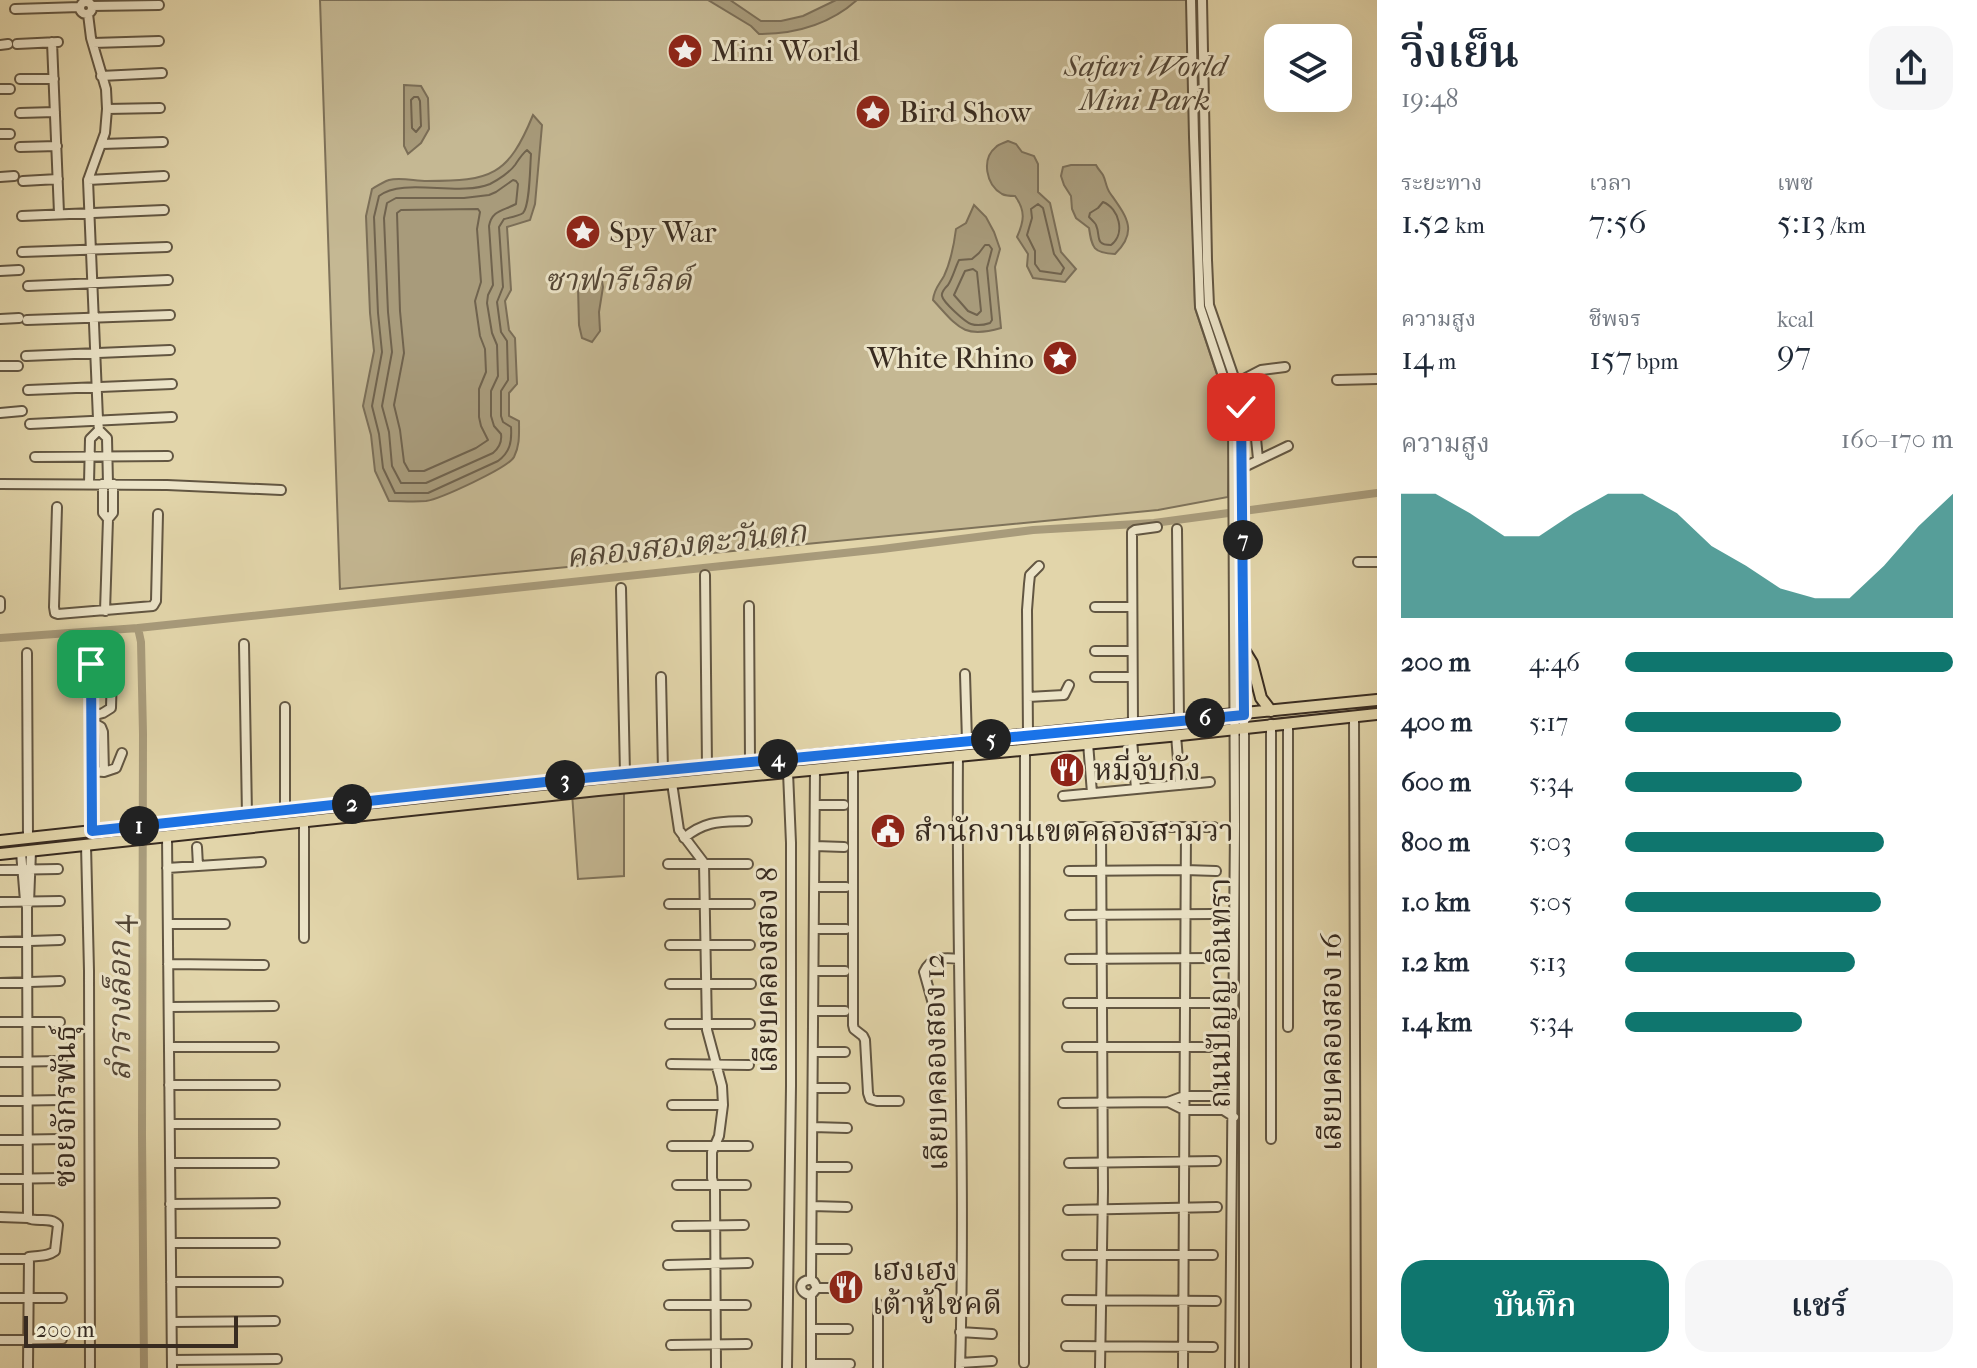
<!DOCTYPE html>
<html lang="th">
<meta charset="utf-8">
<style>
:root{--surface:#fff;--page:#f6f6f7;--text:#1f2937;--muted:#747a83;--accent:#0f766e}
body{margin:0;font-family:"IM FELL French Canon","Noto Serif Thai",serif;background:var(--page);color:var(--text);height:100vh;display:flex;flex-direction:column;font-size:30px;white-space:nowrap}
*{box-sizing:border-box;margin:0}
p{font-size:26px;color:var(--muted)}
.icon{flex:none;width:44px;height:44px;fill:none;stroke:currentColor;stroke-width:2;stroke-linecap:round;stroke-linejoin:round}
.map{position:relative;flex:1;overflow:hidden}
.sheet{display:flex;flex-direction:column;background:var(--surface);width:600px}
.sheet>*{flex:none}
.tools{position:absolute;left:1264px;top:24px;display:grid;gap:16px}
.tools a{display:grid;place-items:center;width:88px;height:88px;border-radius:16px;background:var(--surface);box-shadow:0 8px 32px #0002;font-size:40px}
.scale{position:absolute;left:24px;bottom:20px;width:214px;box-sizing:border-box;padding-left:8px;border:4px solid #382b20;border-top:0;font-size:22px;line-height:28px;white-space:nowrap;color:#382b20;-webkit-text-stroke:6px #ece4c8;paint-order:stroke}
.pin{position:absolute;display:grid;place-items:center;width:68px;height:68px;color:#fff;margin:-34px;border-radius:16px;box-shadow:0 4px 12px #0006}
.km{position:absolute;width:40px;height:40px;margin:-20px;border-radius:50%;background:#222;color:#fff;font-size:22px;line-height:40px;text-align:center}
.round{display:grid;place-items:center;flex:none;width:84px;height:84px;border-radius:24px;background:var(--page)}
.overview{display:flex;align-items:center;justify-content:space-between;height:136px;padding:0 24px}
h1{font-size:44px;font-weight:600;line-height:60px}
.metrics{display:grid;grid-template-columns:repeat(3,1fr);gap:12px;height:136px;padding:8px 24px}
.metrics div{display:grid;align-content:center}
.metrics b{font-size:34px;font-weight:600}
.metrics small{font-size:22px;font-weight:400}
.metrics p{font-size:22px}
.chart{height:224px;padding:16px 24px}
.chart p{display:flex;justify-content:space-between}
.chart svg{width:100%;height:144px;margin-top:8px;fill:var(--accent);opacity:.7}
.cta{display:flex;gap:16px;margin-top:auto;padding:16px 24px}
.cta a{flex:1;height:92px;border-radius:24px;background:var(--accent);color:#fff;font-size:32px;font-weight:600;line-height:92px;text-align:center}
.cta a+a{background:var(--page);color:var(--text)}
ul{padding:0 24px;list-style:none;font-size:26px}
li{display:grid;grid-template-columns:128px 96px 1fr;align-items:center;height:60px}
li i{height:20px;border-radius:10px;background:var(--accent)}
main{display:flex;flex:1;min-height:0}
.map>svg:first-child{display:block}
.green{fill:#c5b893;stroke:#7e725a;stroke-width:2}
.water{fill:#a89b7b;stroke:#7b6e57;stroke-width:2}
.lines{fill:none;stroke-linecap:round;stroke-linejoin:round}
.shore{stroke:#70634e;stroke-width:2}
.canal{stroke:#a89b7b;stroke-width:8}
.minor-casing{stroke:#625642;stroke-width:12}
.major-casing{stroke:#382b20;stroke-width:14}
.minor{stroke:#ece4c8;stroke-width:8}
.major{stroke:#e2d5aa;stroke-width:10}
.route-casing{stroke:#fff;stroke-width:16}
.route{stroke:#1a73e8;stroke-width:10}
.labels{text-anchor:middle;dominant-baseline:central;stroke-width:6;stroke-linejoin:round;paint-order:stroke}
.poi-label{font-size:30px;fill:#382b20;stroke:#ece4c8;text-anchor:start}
.park-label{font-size:30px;font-style:italic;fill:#544737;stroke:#ece4c8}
.street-label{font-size:30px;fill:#382b20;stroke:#ece4c8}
.water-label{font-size:32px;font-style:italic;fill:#544737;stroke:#ece4c8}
</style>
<main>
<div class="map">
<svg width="1377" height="1368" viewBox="0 0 1377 1368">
<rect width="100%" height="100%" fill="#e2d5aa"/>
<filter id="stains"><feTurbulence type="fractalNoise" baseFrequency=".0025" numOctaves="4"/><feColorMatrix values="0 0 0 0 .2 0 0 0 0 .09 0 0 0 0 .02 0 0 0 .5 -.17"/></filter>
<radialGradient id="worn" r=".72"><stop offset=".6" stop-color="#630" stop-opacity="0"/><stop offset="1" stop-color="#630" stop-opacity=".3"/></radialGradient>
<!-- green -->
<path class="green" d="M320,0H1187L1195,308L1225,399L1230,417L1228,497L1158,510L340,589Z
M624,787V876L578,879L572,793Z"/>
<!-- water -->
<path class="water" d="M708,0H730L761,21H781L803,16L836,0H857C829,25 795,34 759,34L751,26Z
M404,85L421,86L428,98L429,129L421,143L408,154L404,146Z
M533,115L542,125L535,204L530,220L507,227L511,290L505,301L509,330L515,338L517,384L509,393V416L519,421C519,434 520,445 514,457C508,468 440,499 426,501C414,502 401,501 389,501L375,471L371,435L363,406L374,351L370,313L366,216L372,189C377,186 383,182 389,180C400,177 415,181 427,181C491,181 508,176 533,115Z
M1008,141L1016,144L1022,152L1034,156L1038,164V192L1050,203L1061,252L1076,269L1065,282L1033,278L1027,266L1028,254L1017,237C1024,221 1026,211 1015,196C1011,196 1006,196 1002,194C986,185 981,159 996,147C999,144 1004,143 1008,141Z
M1071,165H1096C1098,169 1101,172 1103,175C1106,181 1106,188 1110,193C1126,216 1139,231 1115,254C1093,253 1092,248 1089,228L1076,218L1072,209L1071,196L1064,185L1061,176L1063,167Z
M974,205L986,217L994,232L1000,249L995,267L1001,328C963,339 958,327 933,300C934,289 939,285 944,276C951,261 954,245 956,229L966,223Z
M593,275H601L603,287L599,312L600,331L592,342L582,338L579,325L578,287L585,279Z"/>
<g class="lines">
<!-- shore -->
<path class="shore" d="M414,97H418L420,101L421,126L416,132L412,128L411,100Z
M527,150L531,154C530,166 530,206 523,213C519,216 508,218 504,219L499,227L503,287L497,302L501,332L507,341L508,380L501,391V416L503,422L511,427C512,442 510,452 498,461L428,493H395L383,468L379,434L372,406L382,352L378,313L374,217L379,196C403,177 459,197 490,184C498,180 510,172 515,165C519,159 522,154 527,150Z
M513,180L516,181L518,184L516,204C503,211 492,210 489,226L493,285L488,295L487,303L492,333L497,345L498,376L491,391V416L494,426L501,434C502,441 499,448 493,453L426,483H401L392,466L389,432L382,406L392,352L388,312L384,218L387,203L396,198H464L489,195L496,192Z
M1103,202C1119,208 1126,234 1111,245C1094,245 1101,236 1096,225C1096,224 1089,217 1089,217L1090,213L1098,208Z
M1038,204L1043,208L1054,254L1064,268L1061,274L1040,271L1035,264V251L1027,235L1032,218L1031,209Z
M478,209L480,212L477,229L481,282L475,301L480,336L485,349L486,372L479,389V417L481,426L488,440L476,448L424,471H409L404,462L400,430L394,405L404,353L400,311L397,213L401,210Z
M985,245H989L992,249L987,268L992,320L990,323C984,325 977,326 971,324C965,322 943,302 942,296C941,292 945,288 948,285C953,277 955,268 959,260L972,259L979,253Z
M973,269L977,272L981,311L977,315L968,311L954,295L965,271Z"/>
<!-- canal -->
<path class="canal" d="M138,628L141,642L143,734L142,1135L144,1368
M0,638L138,628L882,549L1033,530L1154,523L1377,493"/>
<defs>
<path id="minor" d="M1191,0L1194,137L1200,307L1227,388L1233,420L1235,827L1230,1368
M1202,0L1207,260L1209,305L1238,389L1242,424L1244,715V1368
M80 8a6 6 0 1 1 12 0a6 6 0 1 1-12 0Z
M92,6L159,5
M15,9L80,7
M88,14L91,38L106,89L107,109L105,133L88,180L98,419L99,430L107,438L108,484
M52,42L59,213
M93,43L159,41
M17,44L58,42
M0,45L8,44
M101,76L162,73
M20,79H54
M0,89H10
M107,109L160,108
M20,113L55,112
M0,134H10
M102,144L163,142
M20,147L57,146
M0,177L14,176
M88,180L164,176
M23,181L58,179
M22,216L164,210
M22,252L167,247
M0,271L19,270
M28,286L168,280
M0,319L19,318
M27,320L170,315
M26,356L170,350
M0,366H18
M1250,377L1258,459
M1337,380L1377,379
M1236,383L1261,370L1285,367
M28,390L172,384
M0,413L22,411
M30,424L172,417
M35,457L168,456
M1242,468L1288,446
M89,483L90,439L99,430
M0,484L167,485L281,490
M103,484V513L108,519
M57,507L54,607L55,613L58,614L153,606L156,601L158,514
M1177,529L1179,720
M1358,562H1377
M705,575L707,766
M621,588L625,774
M0,601V608
M749,606L750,762
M1095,607H1132
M105,611L108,519L113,513V484
M244,644L247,815
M1095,651H1132
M27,653L28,838
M84,653L91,664L92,674V831
M965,674L967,741
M661,677L663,771
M1095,677H1132
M1028,697L1064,695L1069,685
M285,707V811
M92,716L103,713L111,708L112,670
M1354,716L1356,1368
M92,722L101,727L103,732L104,772L93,771
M1288,723V1027
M1271,724V1139
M1133,725L1132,536V532L1135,530L1157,527
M1028,735L1027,610L1029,584L1030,575L1039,566
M1176,735L1180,785
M1132,739L1136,789
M1088,743L1092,793
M958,755C956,960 966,1164 960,1368
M853,765V1025L854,1029L863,1036L865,1040L868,1093L870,1099L877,1101H899
M104,772L116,768L122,753
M672,783L679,830L704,863L707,1030L722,1086L723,1105L719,1136L712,1152V1178L715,1189L716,1368
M1063,796L1210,782
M815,805H844
M304,821V938
M1070,827H1214
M167,836L172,1368
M684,838C706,820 721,822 747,821
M86,845L89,971L90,1368
M815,846L844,847
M197,847L198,866
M21,852L25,901L27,907L28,1218C37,1223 51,1216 58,1225L55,1251C47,1257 39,1255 29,1257L28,1368
M668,864H748
M167,868L261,862
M0,870L58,869
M1069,871L1185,870L1216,871
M815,887H846
M0,902L60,901
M29,903L31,851
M669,904H750
M1070,915L1213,914
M168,924H225
M814,929H846
M0,942L60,940
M670,945H750
M1070,959L1212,958
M168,964L264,965
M814,971H845
M0,983L60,981
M670,984H751
M1068,1003H1214
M169,1007L274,1006
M814,1011H845
M0,1022H60
M670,1024H750
M936,1034L933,1004L924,972C931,957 944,957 959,959
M169,1047H274
M1067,1047H1214
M813,1052H845
M0,1062L62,1061
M671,1064L749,1065
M169,1085H275
M813,1088H845
M1225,1095L1221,1103L1223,1110L1234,1117
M0,1101L62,1100
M1168,1102L1184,1110H1223
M1063,1103L1168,1102L1184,1096H1223
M672,1105H723
M170,1124H275
M813,1127L847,1128
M0,1140L61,1139
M672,1146H748
M170,1163H274
M1069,1163L1216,1161
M812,1167H847
M0,1179L61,1178
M677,1185H746
M170,1204L275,1203
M812,1206L847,1207
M1068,1210L1217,1207
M0,1217L28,1218
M677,1226L744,1225
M171,1243H275
M812,1249H847
M1067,1255H1213
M0,1259H28
M668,1265L748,1263
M811,1280C798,1279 798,1294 811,1295L817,1288L814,1282L811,1280L815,769
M171,1282H278
M817,1288H847
M811,1295V1368
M0,1298H62
M1067,1300L1216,1301
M878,1304V1368
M669,1305H746
M172,1322L275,1321
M811,1329H848
M960,1332L992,1334
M0,1340L62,1339
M671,1345L747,1344
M1066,1346L1213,1347
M172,1360L277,1359
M960,1363L992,1361
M1024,1363L1025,749
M811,1364H850
M787,1368L791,1086V843L788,772
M1100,1368L1103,1190L1101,828
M1183,1368L1186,827"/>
<path id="major" d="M1244,650L1252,663L1261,698L1271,711
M0,841L573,779L1377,700
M0,854L598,790L1180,735L1377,714"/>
</defs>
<!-- minor casing -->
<use href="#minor" class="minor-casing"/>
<!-- major casing -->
<use href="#major" class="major-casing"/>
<!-- minor -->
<use href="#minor" class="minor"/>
<!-- major -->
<use href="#major" class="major"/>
</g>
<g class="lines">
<defs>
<path id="route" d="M91,664L92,831L573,779L1244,715L1241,407"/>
</defs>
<!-- route casing -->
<use href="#route" class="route-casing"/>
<!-- route -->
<use href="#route" class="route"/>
</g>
<!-- icons -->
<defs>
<symbol id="sight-disc" viewBox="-11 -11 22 22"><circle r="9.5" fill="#8f2418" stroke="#ece4c8"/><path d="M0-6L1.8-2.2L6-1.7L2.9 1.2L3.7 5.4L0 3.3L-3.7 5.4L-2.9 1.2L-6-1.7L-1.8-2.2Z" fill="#fff"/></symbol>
<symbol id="restaurant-disc" viewBox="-11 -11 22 22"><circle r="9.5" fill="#8f2418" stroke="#ece4c8"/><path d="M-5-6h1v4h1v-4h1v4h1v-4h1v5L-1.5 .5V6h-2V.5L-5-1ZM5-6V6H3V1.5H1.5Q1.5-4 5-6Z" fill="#fff"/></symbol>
<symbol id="civic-disc" viewBox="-11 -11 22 22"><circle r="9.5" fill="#8f2418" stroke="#ece4c8"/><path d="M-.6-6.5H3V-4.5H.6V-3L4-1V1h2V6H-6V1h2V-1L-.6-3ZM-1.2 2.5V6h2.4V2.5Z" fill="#fff"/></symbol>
</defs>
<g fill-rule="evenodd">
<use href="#sight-disc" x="665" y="31" width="40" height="40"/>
<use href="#sight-disc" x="853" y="92" width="40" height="40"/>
<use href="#sight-disc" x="563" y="212" width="40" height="40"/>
<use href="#sight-disc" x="1040" y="338" width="40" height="40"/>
<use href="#restaurant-disc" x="1047" y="750" width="40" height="40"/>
<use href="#civic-disc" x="868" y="811" width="40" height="40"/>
<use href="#restaurant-disc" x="826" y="1267" width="40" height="40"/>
</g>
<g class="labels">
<!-- poi labels -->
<g class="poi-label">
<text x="711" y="51">Mini World</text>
<text x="899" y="112">Bird Show</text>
<text x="609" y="232">Spy War</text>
<text x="1034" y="358" text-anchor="end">White Rhino</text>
<text x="1093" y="770">หมี่จับกัง</text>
<text x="914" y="831">สำนักงานเขตคลองสามวา</text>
<text x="872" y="1270">เฮงเฮง<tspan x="872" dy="34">เต้าหู้โชคดี</tspan></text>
</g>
<!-- park labels -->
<g class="park-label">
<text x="1145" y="66">Safari World<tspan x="1145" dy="34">Mini Park</tspan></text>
<text x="618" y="280">ซาฟารีเวิลด์</text>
</g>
<!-- street labels -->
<g class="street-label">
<text transform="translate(767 970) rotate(-90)">เลียบคลองสอง 8</text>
<text transform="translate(1220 993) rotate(-90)">ถนนปัญญาอินทรา</text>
<text transform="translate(1331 1042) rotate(-90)">เลียบคลองสอง 16</text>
<text transform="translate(936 1062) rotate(-91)">เลียบคลองสอง 12</text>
<text transform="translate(65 1106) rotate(-90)">ซอยจักรพันธุ์</text>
</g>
<!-- water labels -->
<g class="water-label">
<text transform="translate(686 544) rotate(-6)">คลองสองตะวันตก</text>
<text transform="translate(119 998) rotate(-90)">ลำรางล็อก 4</text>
</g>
</g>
<rect width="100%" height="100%" filter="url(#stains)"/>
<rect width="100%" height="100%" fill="url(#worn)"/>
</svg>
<div class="tools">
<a><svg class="icon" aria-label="layers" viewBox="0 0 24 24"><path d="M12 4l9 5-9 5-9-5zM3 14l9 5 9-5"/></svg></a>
</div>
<div class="scale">200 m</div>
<div class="pin" style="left:91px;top:664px;background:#1e9e55"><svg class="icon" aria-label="arrive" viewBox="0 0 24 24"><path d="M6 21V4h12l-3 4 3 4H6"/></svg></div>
<div class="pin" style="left:1241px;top:407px;background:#d93025"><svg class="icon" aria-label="check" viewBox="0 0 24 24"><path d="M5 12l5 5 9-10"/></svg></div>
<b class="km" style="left:139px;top:826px">1</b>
<b class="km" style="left:352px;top:804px">2</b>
<b class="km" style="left:565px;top:780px">3</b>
<b class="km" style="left:778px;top:759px">4</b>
<b class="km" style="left:991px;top:739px">5</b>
<b class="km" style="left:1205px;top:718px">6</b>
<b class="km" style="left:1243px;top:540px">7</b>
</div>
<section class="sheet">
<div class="overview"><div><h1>วิ่งเย็น</h1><p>19:48</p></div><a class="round"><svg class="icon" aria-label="share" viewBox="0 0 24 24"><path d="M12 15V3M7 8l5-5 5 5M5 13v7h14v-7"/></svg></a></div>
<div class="metrics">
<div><p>ระยะทาง</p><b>1.52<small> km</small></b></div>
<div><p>เวลา</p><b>7:56</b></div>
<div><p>เพซ</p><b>5:13<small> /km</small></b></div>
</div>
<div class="metrics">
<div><p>ความสูง</p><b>14<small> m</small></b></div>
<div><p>ชีพจร</p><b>157<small> bpm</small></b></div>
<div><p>kcal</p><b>97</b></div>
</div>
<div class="chart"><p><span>ความสูง</span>160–170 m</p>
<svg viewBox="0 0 160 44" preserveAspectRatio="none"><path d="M0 44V6L10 6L20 12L30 19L40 19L50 12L60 6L70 6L80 12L90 22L100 28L110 35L120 38L130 38L140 28L150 16L160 6V44z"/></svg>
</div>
<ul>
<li><b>200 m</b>4:46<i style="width:100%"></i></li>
<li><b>400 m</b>5:17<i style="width:66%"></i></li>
<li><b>600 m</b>5:34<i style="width:54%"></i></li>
<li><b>800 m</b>5:03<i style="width:79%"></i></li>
<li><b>1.0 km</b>5:05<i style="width:78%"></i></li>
<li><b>1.2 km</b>5:13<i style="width:70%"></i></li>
<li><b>1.4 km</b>5:34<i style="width:54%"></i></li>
</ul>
<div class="cta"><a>บันทึก</a><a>แชร์</a></div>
</section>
</main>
